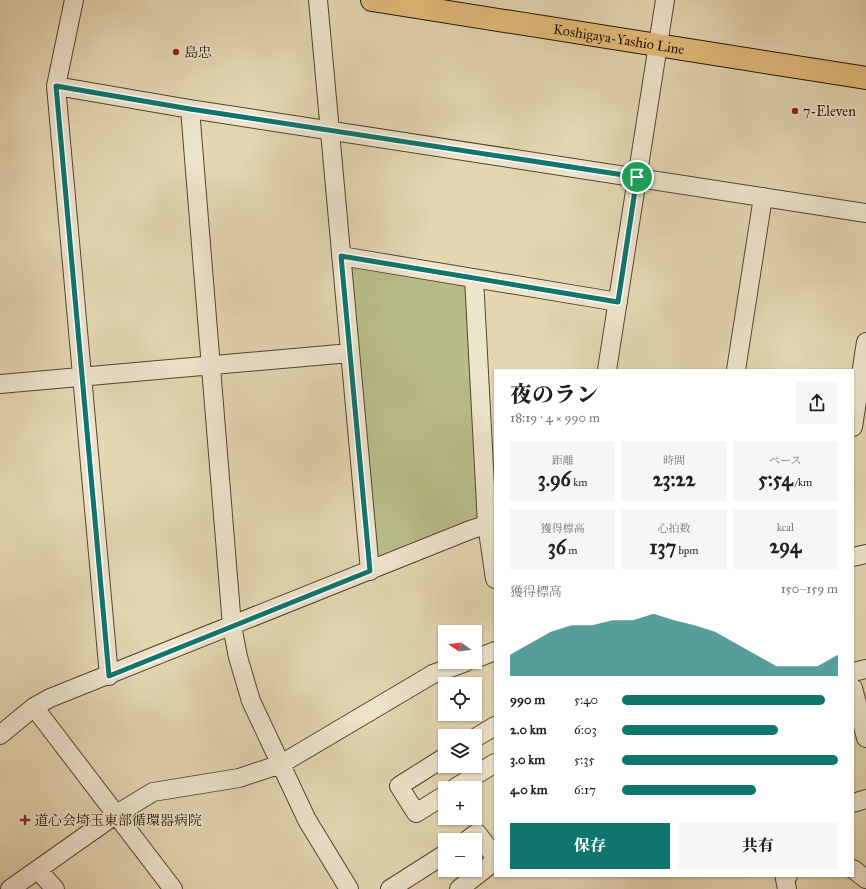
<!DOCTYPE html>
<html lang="ja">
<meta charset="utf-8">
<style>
:root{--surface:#fff;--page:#f6f6f6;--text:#202124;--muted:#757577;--accent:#0f766e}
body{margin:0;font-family:"IM FELL Great Primer","Noto Serif JP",serif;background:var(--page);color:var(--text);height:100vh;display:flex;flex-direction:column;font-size:15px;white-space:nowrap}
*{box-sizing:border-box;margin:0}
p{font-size:13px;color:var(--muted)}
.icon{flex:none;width:22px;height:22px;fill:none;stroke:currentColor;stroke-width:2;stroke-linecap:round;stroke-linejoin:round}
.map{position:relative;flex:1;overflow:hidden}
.details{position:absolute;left:494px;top:369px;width:360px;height:508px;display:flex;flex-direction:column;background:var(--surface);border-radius:0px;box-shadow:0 1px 3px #0004}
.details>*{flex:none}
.needle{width:26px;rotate:283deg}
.controls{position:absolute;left:438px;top:625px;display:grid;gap:8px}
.controls a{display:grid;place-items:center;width:44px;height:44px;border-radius:0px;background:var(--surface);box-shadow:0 1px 3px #0004;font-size:20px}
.pin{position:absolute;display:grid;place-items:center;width:34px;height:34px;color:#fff;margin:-17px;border:2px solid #fff;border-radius:50%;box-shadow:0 1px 4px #0007}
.round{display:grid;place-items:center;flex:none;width:42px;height:42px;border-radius:0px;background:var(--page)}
.head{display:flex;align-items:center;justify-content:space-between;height:68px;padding:0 16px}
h1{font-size:22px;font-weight:800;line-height:30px}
.stats{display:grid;grid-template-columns:repeat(3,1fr);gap:6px;height:68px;padding:4px 16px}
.stats div{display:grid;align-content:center;border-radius:0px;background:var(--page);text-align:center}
.stats b{font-size:20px;font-weight:800}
.stats small{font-size:11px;font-weight:400}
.stats p{font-size:11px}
.chart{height:112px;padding:8px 16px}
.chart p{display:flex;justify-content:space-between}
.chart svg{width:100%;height:72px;margin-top:4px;fill:var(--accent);opacity:.7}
.cta{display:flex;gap:8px;margin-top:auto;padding:8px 16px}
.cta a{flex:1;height:46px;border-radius:0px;background:var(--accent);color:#fff;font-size:16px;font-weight:800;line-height:46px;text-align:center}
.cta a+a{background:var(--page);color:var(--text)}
ul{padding:0 16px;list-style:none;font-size:13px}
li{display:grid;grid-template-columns:64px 48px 1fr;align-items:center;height:30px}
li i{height:10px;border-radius:5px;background:var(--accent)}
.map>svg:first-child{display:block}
.green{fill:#b9bc88;stroke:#6e6847}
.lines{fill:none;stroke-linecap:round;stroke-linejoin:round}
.minor-casing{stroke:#534531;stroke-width:20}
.major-casing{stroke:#231506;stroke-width:24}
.minor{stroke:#ede4cc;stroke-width:18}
.major{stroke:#e2bb78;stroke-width:22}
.route-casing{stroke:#fff;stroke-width:8}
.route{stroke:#0f766e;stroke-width:5}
.poi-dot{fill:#8f2418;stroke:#ede4cc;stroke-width:1.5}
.labels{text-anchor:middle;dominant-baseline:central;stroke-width:3;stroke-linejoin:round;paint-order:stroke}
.street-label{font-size:14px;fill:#231506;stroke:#ede4cc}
.poi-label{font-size:14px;fill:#231506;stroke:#ede4cc;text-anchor:start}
</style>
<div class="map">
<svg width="866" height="889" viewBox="0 0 866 889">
<rect width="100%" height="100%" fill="#e3d6b1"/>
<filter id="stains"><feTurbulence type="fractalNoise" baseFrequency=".005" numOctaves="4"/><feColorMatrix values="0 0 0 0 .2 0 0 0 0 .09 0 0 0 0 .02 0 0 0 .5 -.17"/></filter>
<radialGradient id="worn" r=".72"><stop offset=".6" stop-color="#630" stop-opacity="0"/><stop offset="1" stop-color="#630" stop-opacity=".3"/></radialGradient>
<!-- green -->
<path class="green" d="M344,262L470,282L481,519L373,562Z"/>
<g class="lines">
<defs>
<path id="minor" d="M74,0L56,86L109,676
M318,0L370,571
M56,86L190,109L866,213
M190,109L232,626L238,657L251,701L307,820L349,889
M341,256L618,302
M474,278L487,524L495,579
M607,370L665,0
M736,370L763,197
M0,384L350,353
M853,427L866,342
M853,557L866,554
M475,659L495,651
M853,672L866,669
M853,688L866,738
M34,707L173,889
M0,735L34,707L50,698L470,530L495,522
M475,738L495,726
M445,757L399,786L416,813L445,795
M455,788L495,763
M853,803L866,799
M467,840L477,833L495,857
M853,869L866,879
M38,870L55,889
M10,889L115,815L153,792L239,778L281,764L433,674L466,662
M390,889L445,854
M459,889L495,861
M787,889L785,879L788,876"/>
<g id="major">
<path id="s1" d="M372,0L866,78"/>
</g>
</defs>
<!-- minor casing -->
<use href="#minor" class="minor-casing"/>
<!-- major casing -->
<use href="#major" class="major-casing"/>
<!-- minor -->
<use href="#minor" class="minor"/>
<!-- major -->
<use href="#major" class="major"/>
</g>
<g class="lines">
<defs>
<path id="route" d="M56,86L190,109L637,177L618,302L341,256L370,571L109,676Z"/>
</defs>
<!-- route casing -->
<use href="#route" class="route-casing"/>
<!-- route -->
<use href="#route" class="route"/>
</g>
<!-- markers -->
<g class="poi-dot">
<circle cx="176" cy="52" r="4"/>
<circle cx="795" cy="111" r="4"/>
<path d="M23 814h4v4h4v4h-4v4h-4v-4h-4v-4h4z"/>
</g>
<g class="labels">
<!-- street labels -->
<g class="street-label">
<text stroke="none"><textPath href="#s1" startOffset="250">Koshigaya-Yashio Line</textPath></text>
</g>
<!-- poi labels -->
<g class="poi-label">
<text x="184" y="52">島忠</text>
<text x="803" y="111">7-Eleven</text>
<text x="34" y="820">道心会埼玉東部循環器病院</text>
</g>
</g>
<rect width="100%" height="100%" filter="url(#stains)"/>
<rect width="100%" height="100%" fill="url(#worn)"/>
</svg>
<div class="controls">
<a><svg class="needle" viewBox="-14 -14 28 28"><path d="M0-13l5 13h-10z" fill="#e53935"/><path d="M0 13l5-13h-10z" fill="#757577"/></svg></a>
<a><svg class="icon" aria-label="locate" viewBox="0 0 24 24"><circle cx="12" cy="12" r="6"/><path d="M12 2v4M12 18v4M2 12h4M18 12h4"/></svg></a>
<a><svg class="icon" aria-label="layers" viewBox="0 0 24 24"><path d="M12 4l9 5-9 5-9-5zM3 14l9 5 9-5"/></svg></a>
<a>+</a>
<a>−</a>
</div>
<div class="pin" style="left:637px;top:177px;background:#1e9e55"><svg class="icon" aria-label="arrive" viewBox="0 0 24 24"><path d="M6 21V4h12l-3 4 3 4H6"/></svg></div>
<section class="details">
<div class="head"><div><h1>夜のラン</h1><p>18:19 · 4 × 990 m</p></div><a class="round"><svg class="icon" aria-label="share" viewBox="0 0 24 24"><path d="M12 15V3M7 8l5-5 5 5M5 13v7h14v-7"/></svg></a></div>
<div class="stats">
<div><p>距離</p><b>3.96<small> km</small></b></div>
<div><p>時間</p><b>23:22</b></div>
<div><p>ペース</p><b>5:54<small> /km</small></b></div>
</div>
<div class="stats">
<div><p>獲得標高</p><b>36<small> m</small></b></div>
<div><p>心拍数</p><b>137<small> bpm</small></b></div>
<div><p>kcal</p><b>294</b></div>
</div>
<div class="chart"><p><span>獲得標高</span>150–159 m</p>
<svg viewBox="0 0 160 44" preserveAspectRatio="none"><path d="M0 44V31L10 24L20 17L30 13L40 13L50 10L60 10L70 6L80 10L90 13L100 17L110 24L120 31L130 38L140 38L150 38L160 31V44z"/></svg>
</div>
<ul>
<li><b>990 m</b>5:40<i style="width:94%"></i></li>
<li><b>2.0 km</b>6:03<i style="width:72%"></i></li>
<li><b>3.0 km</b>5:35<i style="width:100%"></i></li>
<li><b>4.0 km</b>6:17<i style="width:62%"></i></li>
</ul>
<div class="cta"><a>保存</a><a>共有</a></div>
</section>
</div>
